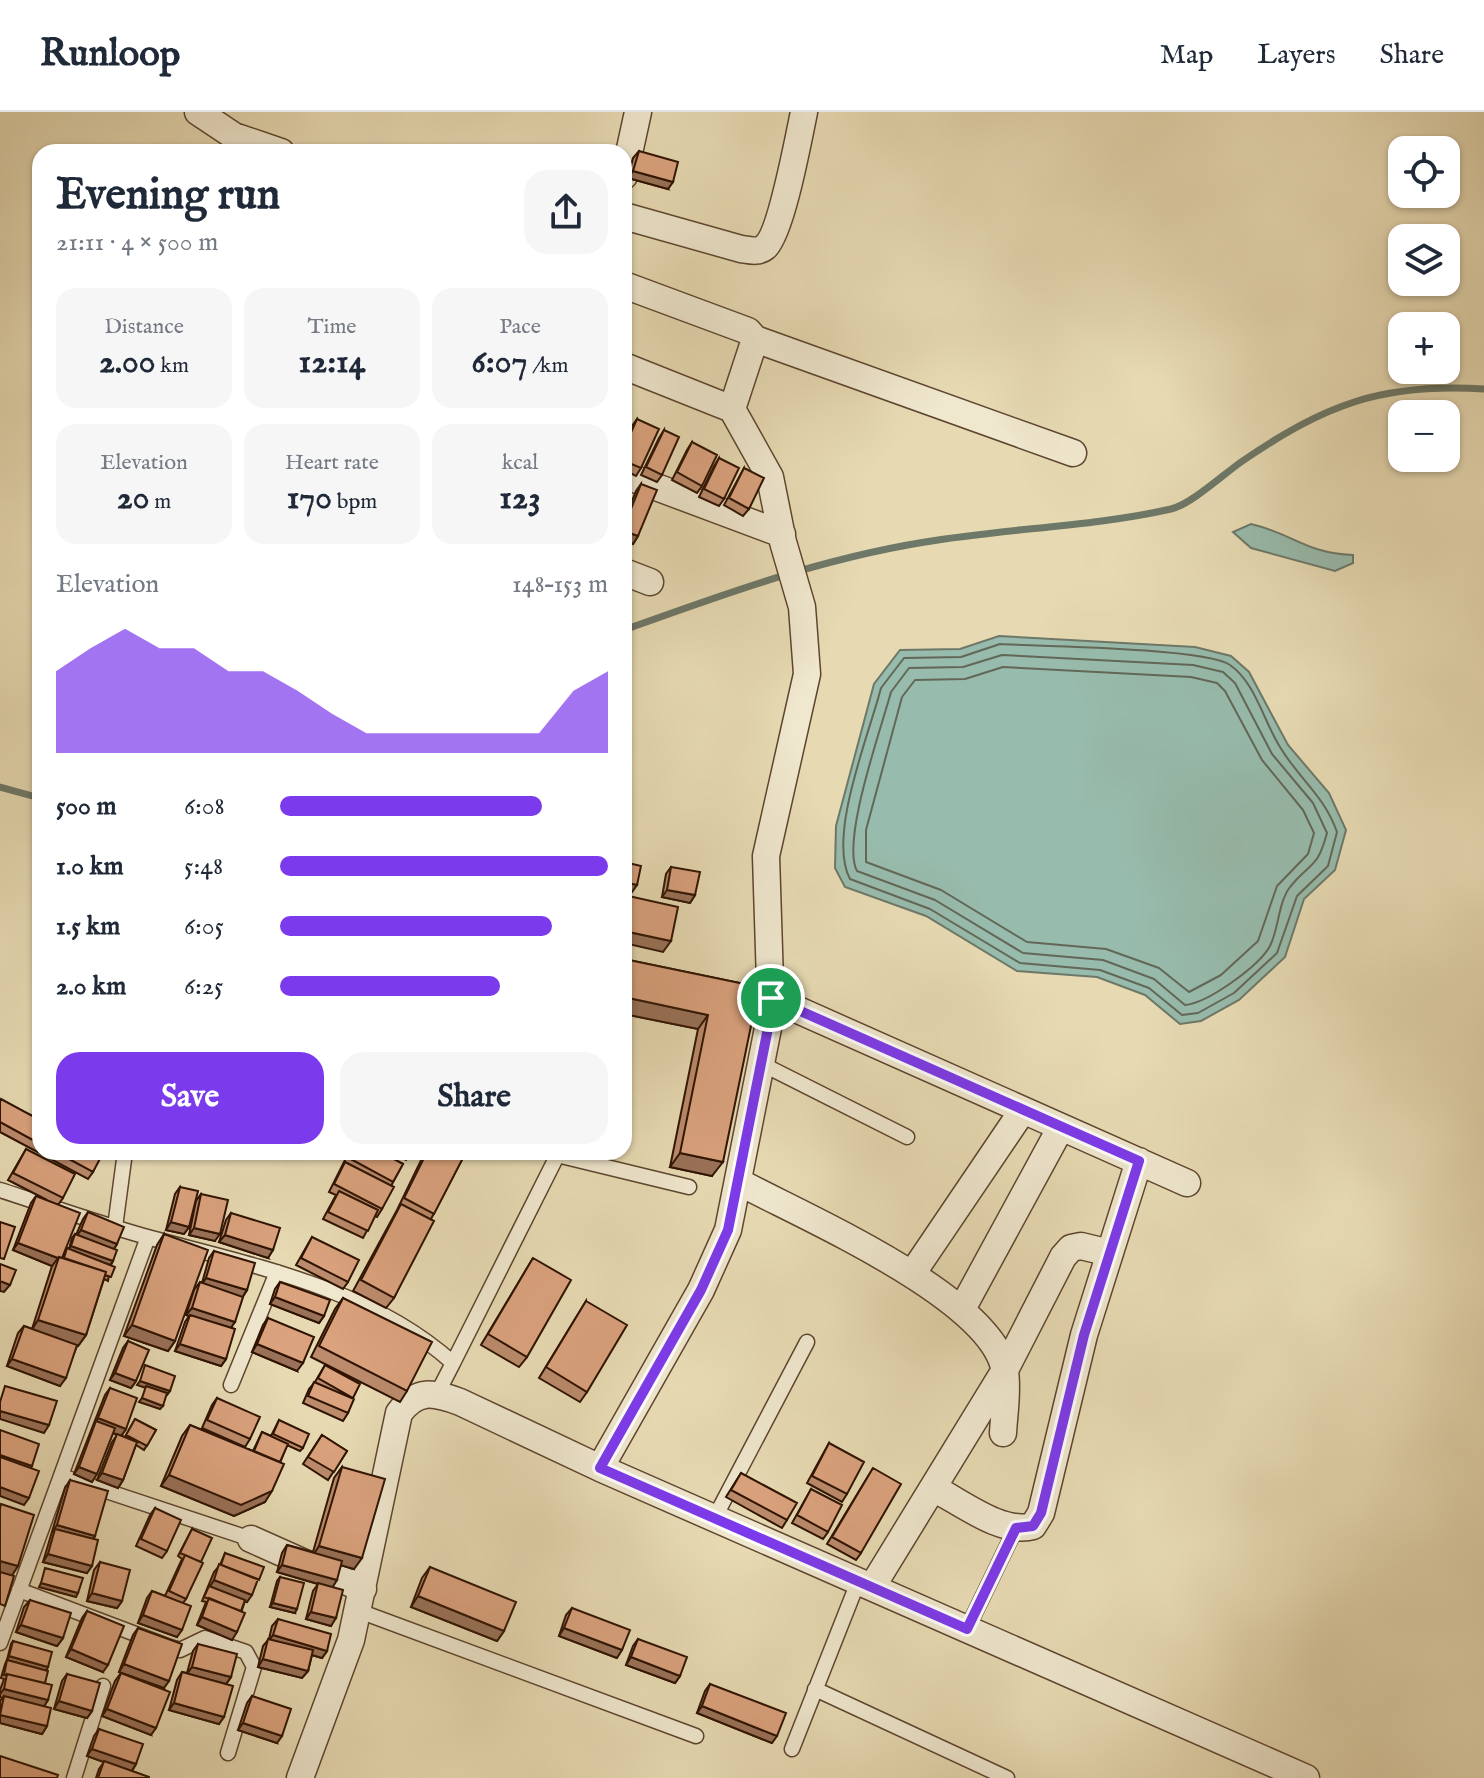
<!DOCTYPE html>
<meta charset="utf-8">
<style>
:root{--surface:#fff;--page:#f6f6f7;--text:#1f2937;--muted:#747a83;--line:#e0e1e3;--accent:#7c3aed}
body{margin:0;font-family:"IM FELL English",serif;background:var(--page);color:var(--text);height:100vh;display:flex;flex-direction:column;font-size:30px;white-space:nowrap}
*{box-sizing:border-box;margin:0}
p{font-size:26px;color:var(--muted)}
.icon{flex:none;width:44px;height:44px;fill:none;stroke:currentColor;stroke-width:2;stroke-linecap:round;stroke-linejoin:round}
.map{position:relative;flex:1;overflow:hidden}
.side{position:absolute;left:32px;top:32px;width:600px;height:1016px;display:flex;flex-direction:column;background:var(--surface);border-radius:24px;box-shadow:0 2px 6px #0004}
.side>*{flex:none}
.fabs{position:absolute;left:1388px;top:24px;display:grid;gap:16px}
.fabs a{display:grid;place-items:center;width:72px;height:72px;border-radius:16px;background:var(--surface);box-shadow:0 2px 6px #0004;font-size:40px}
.pin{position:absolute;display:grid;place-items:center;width:68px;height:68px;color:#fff;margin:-34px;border:4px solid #fff;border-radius:50%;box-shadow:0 2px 8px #0007}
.round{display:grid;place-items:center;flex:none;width:84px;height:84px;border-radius:24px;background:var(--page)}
.head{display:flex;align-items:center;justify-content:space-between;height:136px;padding:0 24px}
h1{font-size:44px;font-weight:700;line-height:60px}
.figures{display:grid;grid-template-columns:repeat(3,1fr);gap:12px;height:136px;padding:8px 24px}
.figures div{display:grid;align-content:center;border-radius:20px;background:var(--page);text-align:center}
.figures b{font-size:34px;font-weight:700}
.figures small{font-size:22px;font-weight:400}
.figures p{font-size:22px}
.chart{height:224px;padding:16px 24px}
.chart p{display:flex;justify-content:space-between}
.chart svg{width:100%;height:144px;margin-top:8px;fill:var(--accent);opacity:.7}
.action{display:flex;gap:16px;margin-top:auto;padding:16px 24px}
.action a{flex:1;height:92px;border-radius:24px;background:var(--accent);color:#fff;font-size:32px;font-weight:700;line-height:92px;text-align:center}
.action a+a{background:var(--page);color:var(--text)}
ul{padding:0 24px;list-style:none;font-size:26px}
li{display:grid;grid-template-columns:128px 96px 1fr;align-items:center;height:60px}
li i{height:20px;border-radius:10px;background:var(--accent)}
header{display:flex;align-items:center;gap:48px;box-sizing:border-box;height:112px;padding:0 40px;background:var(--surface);border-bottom:2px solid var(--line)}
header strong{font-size:38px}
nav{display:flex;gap:44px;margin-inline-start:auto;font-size:28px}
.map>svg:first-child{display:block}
.water{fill:#97bbac;stroke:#6d7868;stroke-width:2}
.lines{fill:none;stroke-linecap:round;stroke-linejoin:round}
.shore{stroke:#636757;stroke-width:2}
.stream{stroke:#6d7868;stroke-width:7}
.lane-casing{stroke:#5d452e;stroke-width:17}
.street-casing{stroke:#5d452e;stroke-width:29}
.lane{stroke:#efe7ce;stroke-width:14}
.street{stroke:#efe7ce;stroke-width:26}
.wall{fill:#bb8b6c;stroke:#2f1302;stroke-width:2}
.shaded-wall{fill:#997158;stroke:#2f1302;stroke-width:2}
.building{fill:#daa27d;stroke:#2f1302;stroke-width:2}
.route-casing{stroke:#fff;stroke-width:16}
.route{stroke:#7c3aed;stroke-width:10}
</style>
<header>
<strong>Runloop</strong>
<nav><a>Map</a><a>Layers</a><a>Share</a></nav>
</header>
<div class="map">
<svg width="1484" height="1666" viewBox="0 0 1484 1666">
<rect width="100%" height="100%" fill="#e7dab3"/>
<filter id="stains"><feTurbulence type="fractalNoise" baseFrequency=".0025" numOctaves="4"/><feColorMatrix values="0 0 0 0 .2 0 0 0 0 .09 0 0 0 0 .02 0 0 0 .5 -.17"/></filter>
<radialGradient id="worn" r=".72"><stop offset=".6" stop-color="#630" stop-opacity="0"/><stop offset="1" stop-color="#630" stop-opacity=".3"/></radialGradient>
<!-- water -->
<path class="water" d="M1251,412C1294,422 1305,441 1353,443V451L1335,459L1251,436L1233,420Z
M999,524L1195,535L1231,544L1249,560L1288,633L1329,681L1346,718L1335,758L1304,787L1285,845L1239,888L1201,909L1180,912L1145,883L1097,865L1017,859L926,804L845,775L835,756L836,714L874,572L900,538L960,537Z"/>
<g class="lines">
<!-- shore -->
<path class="shore" d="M1000,532C1039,534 1205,536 1230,553C1255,570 1264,610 1280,635C1299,667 1324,683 1337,720L1328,754L1297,784L1277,841L1234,881L1198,901L1182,903L1149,876L1100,858L1020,851L930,797L850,767C827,724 869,623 881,576L904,546L961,545Z
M1002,543L1193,553L1223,560L1235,571L1272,642L1313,691L1327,721C1317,758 1311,749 1290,775C1278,791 1279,816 1270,834C1259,854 1208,891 1185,893L1154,867L1103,848L1023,841L935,788L857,759C841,729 881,617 891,580L909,556L963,555Z
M1003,555L1191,565L1217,571L1225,579L1262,648L1303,698L1314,721L1308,742L1277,774L1258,829L1221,863L1189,880L1159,856L1106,837L1027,830L941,778L866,750V718L902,585L915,568L965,567Z"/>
<!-- stream -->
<path class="stream" d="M624,518C724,482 820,447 925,430C1007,416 1091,415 1171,397C1190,393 1224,362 1241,350C1326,292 1381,271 1484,277
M0,675L40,686"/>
<defs>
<path id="lane" d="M762,952L907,1025
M557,1043L689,1075
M0,1078C50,1094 100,1112 151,1126C255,1154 371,1177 453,1251L437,1282
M115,1115L125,1040
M453,1251L559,1040
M231,1273L277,1160
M61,1364L251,1427
M714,1407L807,1230
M19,1478L170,1535L180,1538L205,1526L246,1540L254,1555L228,1641
M359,1499L696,1624
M967,1517L1016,1416
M0,1531L148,1125
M815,1577L1007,1666
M792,1637L858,1470
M74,1666L103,1574"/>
<path id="street" d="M198,0L234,24L281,40
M624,64L638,0
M624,104L741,137C749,138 758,141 765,135C781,122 799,24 804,0
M755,227L1073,341
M624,254L732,297
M624,363L782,422
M624,460L650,470
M771,886L1187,1071
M739,1070C802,1104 994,1186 1005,1260C1008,1279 1004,1302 1003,1321
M912,1162L1023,998
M962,1197L1061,1015
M600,1356L701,1178L728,1118L771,901L766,744L807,562L802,495L783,430L770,365L732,297L755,227L748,219L624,173
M933,1376C961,1390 1002,1423 1033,1414L1041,1401L1084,1223L1139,1049
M251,1427L363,1477
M872,1475L1005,1258L1063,1145L1071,1136L1081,1134L1110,1141
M300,1666L351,1528L399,1301C417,1277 433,1280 460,1290L600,1356L1306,1666"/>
</defs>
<!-- lane casing -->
<use href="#lane" class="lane-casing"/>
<!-- street casing -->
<use href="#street" class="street-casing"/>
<!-- lane -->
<use href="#lane" class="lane"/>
<!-- street -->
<use href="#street" class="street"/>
</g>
<!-- wall -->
<path class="wall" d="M639,39L668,77L628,66L633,46Z
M637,307L641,356L636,364L624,358V331L632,314Z
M664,318L662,363L657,370L641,363L659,326Z
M692,330L702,374L697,381L672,368L687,338Z
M719,346L724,387L719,394L699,385L714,354Z
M744,356L749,397L743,404L724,393Z
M641,372L638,424L633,432L624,428V409L636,379Z
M671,755L695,783L690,791L662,785L666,762Z
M624,847L759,875L712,1064L670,1055L698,917L624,902Z
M0,989L37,1006L40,1002V1040H100L93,1060L88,1067L0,1020Z
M26,1037L63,1086L58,1093L65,1140L67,1136L69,1137L72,1126L75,1122L76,1123L83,1107L88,1100L117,1132L114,1137L113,1149L111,1153L108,1169L104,1167L86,1223L78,1234H77L60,1274L7,1254L18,1221L24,1214L32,1217L52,1154L13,1138L31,1091L36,1084L47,1088L8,1068Z
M349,1040H381L403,1052L391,1074L382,1097L377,1105L375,1104L363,1126L323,1107L336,1083L329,1080Z
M391,1040H412L406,1048Z
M425,1040H466L431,1107L394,1186L386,1196L353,1179L397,1098Z
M180,1075L189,1115L184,1122L166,1118L175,1082Z
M201,1082L215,1129L189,1123L196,1089Z
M231,1101L268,1146L219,1130L226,1108Z
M164,1122L175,1229L168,1239L124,1224L157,1133Z
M312,1125L348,1170L343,1177L296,1153Z
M214,1139L247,1178L243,1184L231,1216L226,1247L221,1254L175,1239L185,1210L189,1204L186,1203L194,1178L200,1170L202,1171L209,1146Z
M533,1146L527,1245L519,1255L481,1233Z
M280,1170L324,1204L319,1211L270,1192L275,1177Z
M343,1186L407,1279L400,1290L311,1245L335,1197Z
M586,1189L587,1280L580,1290L539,1266Z
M268,1206L297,1259L252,1240L263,1213Z
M128,1229L136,1269L131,1276L110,1268L123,1236Z
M325,1253L352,1286L348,1301L343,1309L303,1291L309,1277L315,1270Z
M110,1276L126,1317L121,1324L125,1325L135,1307L156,1318L144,1338L136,1333L123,1368L118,1376L97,1368L112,1330L117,1323L113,1321L92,1370L74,1362L105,1283Z
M217,1286L250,1327L245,1335L202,1316L212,1293Z
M279,1308L303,1336L300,1339L287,1333L265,1390L234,1404L161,1374L182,1324L190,1313L253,1339L262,1320L271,1324Z
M322,1323L347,1339L328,1368L303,1352Z
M829,1331L847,1382L842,1390L807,1371Z
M342,1355L354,1457L341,1453L332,1475L331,1514L306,1507L313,1479L318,1472L277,1460L282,1441L287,1433L313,1440L334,1366Z
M873,1356L861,1441L856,1448L827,1432Z
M741,1361L787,1408L782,1416L726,1385Z
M70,1368L95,1424L93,1427L87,1461L43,1450L65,1376Z
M811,1377L828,1420L823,1427L792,1411Z
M155,1396L167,1439L162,1446L136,1434L150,1403Z
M192,1417L201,1450L186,1487L183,1491L177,1525L138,1511L147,1486L152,1479L165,1484L182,1447L178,1444Z
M225,1441L256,1472L247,1490L245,1489L232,1528L197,1513L206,1490L202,1489L214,1460L220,1453Z
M100,1450L122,1489L117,1496L87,1489L94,1458Z
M430,1455L504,1519L497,1529L411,1495L422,1466Z
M280,1465L295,1501L270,1495L277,1469Z
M30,1488L63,1526L57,1534L16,1520L24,1495Z
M572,1496L617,1546L559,1524L566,1503Z
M87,1499L103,1560L66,1545L82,1506Z
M278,1507L327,1539L322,1546L312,1543L308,1559L302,1566L258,1555L263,1534L269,1527L272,1514Z
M138,1516L164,1576L119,1560L133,1523Z
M638,1527L680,1564L675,1571L626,1553L633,1534Z
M13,1529L48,1555L46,1558L45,1571L48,1588L44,1594L47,1614L42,1622L0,1611V1589L3,1585H0V1578L4,1567L1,1566L5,1552L7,1548L11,1532Z
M198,1532L231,1565L226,1572L219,1612L169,1598L177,1568L182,1560L187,1561L193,1539Z
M121,1561L151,1623L102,1604L115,1569Z
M67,1562L92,1599L87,1606L54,1597L62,1569Z
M710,1572L772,1631L697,1601L705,1579Z
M252,1584L277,1631L238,1618L247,1591Z
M99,1617L136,1652L132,1659L149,1666H96L99,1657L104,1650L87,1644L94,1624Z"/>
<!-- shaded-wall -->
<path class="shaded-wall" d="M633,59L673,70L668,77L628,66Z
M624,419L638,424L633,432L624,428Z
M624,770L637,773L632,780L624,778Z
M667,778L695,783L690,791L662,785Z
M624,819L671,829L663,840L624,831Z
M624,885L708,903L698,917L624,902Z
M680,1041L723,1050L712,1064L670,1055Z
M171,1110L189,1115L184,1122L166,1118Z
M194,1116L220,1122L215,1129L189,1123Z
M81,1118L117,1132L112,1140L76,1125Z
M225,1123L273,1138L268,1146L219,1130Z
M18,1131L58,1146L52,1154L13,1138Z
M71,1134L113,1149L110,1153L68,1138Z
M206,1166L247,1178L242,1186L201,1174Z
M0,1169L10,1173L4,1180L0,1179Z
M275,1185L324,1204L319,1211L270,1192Z
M192,1196L235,1210L230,1217L186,1203Z
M38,1208L86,1223L78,1234L31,1219Z
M132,1213L175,1229L168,1239L124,1224Z
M180,1232L226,1247L221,1254L175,1239Z
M257,1232L303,1251L297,1259L252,1240Z
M12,1247L66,1266L60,1274L7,1254Z
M115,1261L136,1269L131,1276L110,1268Z
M140,1269L170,1279L167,1283L137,1273Z
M142,1286L163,1294L160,1297L139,1290Z
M0,1299L49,1313L44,1321L0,1307Z
M98,1306L126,1317L121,1324L94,1314Z
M0,1343L32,1354L27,1361L0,1352Z
M79,1355L97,1362L92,1370L74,1362Z
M102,1361L123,1368L118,1376L97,1368Z
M169,1363L272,1379L265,1390L234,1404L161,1374Z
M0,1375L29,1386L24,1393L0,1384Z
M57,1413L95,1424L90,1432L55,1417L52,1420Z
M319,1434L362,1446L354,1457L312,1445Z
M48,1442L92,1454L87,1461L43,1450Z
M0,1449L18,1454L11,1465L0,1462Z
M282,1453L337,1468L332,1476L277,1460Z
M214,1468L252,1483L247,1490L209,1476Z
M41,1471L78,1481L76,1485L39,1475Z
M92,1481L122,1489L117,1496L87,1489Z
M418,1484L504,1519L497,1529L411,1495Z
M273,1491L297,1497L295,1501L270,1495Z
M311,1500L336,1506L331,1514L306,1507Z
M143,1503L182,1518L177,1525L138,1511Z
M202,1505L237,1520L232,1528L197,1513Z
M21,1513L63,1526L57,1534L16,1520Z
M564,1516L622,1538L617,1546L559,1524Z
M273,1523L327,1539L322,1546L268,1530Z
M71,1537L108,1553L103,1560L66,1545Z
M9,1544L48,1555L46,1559L7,1548Z
M631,1545L680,1564L675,1571L626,1553Z
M263,1547L308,1559L302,1566L258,1555Z
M124,1552L169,1569L164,1576L119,1560Z
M192,1555L231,1565L226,1572L187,1562Z
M4,1577L48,1588L43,1596L0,1585V1582Z
M59,1589L92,1599L87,1606L54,1597Z
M174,1591L224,1605L219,1612L169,1598Z
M702,1594L777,1624L772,1631L697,1601Z
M107,1597L156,1616L151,1623L102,1604Z
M0,1603L47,1614L42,1622L0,1611Z
M243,1611L282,1624L277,1631L238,1618Z
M92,1637L136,1652L131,1660L87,1644Z"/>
<!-- building -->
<path class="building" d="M639,39L678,50L673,70L633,59Z
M637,307L659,317L641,356L624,349V336Z
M664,318L679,325L662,363L646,355Z
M692,330L717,343L702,374L677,360Z
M719,346L739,356L724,387L704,377Z
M744,356L764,366L749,397L729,386Z
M641,372L657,378L638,424L624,419V414Z
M624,750L641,754L637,773L624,770Z
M671,755L700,760L695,783L667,778Z
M624,783L678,795L671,829L624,819Z
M624,847L759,875L723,1050L680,1041L708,903L624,885Z
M1,987L40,1008V1032L0,1010V990Z
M26,1037L75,1062L63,1086L13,1061Z
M56,1040H100L103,1041L93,1060Z
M350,1040H381L403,1052L393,1070L347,1045Z
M427,1040H466L434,1102L404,1086Z
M345,1050L394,1075L382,1097L334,1072Z
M180,1075L198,1079L189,1115L171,1110Z
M339,1079L378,1098L368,1119L328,1100Z
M201,1082L228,1088L220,1122L194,1116Z
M36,1084L80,1101L62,1146L59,1145L58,1146L18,1131Z
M401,1092L434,1109L394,1186L361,1168Z
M88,1100L124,1115L117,1132L81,1118Z
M231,1101L280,1116L273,1138L225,1123Z
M0,1110L15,1115L4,1147L0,1146Z
M75,1122L117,1138L113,1149L71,1134Z
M164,1122L208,1138L175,1229L132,1213Z
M312,1125L359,1148L348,1170L301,1146Z
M67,1136L115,1155L111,1165L105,1163L106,1160L64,1146Z
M214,1139L255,1151L247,1178L206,1166Z
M59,1145L106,1160L86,1223L38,1208Z
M533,1146L571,1168L527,1245L488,1222Z
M0,1152L16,1158L10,1173L0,1169Z
M200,1170L243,1185L235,1210L192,1196Z
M280,1170L330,1188L324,1204L275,1185Z
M343,1186L432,1230L407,1279L319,1234Z
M586,1189L627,1213L587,1280L546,1255Z
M190,1203L235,1217L226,1247L180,1232Z
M268,1206L314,1225L303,1251L257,1232Z
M24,1214L77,1233L66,1266L12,1247Z
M128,1229L149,1238L136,1269L115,1261Z
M145,1253L175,1264L170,1279L140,1269Z
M325,1253L360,1272L353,1286L318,1266Z
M314,1270L354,1287L348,1301L308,1284Z
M5,1274L57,1289L49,1313L0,1299V1290Z
M146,1274L167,1281L163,1294L142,1286Z
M110,1276L137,1286L126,1317L98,1306Z
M217,1286L260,1305L250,1327L207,1308Z
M135,1307L156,1318L147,1334L126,1323Z
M279,1308L309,1322L303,1336L273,1322Z
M96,1309L115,1316L97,1362L79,1355Z
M190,1313L284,1352L272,1379L241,1393L169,1363Z
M0,1318L39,1332L32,1354L0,1343Z
M262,1320L288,1332L280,1350L254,1339Z
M117,1322L137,1330L123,1368L102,1361Z
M322,1323L347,1339L334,1360L308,1345Z
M829,1331L864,1350L847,1382L812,1364Z
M0,1345L39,1359L29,1386L0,1375Z
M342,1355L385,1367L362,1446L319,1434Z
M873,1356L901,1372L861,1441L832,1425Z
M741,1361L797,1391L787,1408L731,1378Z
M70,1368L108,1379L95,1424L57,1413Z
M811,1377L842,1393L828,1420L797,1403Z
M1,1392L34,1403L18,1454L0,1449V1396Z
M155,1396L181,1408L167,1439L141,1427Z
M55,1417L98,1428L92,1454L48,1442Z
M192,1417L212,1426L201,1450L180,1441Z
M287,1433L342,1449L337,1468L282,1453Z
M225,1441L264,1455L259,1468L221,1453Z
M185,1443L203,1451L186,1487L169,1479Z
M100,1450L130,1458L122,1489L92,1481Z
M219,1452L258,1467L252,1483L214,1468Z
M430,1455L516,1490L504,1519L418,1484Z
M45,1456L83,1466L78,1481L41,1471Z
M0,1460L14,1464L5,1494L0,1492Z
M280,1465L304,1471L297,1497L273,1491Z
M318,1471L343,1478L336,1506L311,1500Z
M209,1474L245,1488L241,1499L204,1485Z
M152,1479L191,1494L182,1518L143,1503Z
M209,1486L245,1501L237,1520L202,1505Z
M30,1488L71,1501L63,1526L21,1513Z
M572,1496L630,1518L622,1538L564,1516Z
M87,1499L124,1514L108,1553L71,1537Z
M278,1507L331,1522L327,1539L273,1523Z
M138,1516L182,1532L169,1569L124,1552Z
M268,1527L313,1538L308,1559L263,1547Z
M638,1527L687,1545L680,1564L631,1545Z
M13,1529L52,1540L48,1555L9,1544Z
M198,1532L237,1542L231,1565L192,1555Z
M7,1548L48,1559L45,1571L7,1562V1563H4Z
M182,1560L233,1574L224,1605L174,1591Z
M121,1561L170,1580L156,1616L107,1597Z
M7,1562L52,1573L48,1588L4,1577Z
M67,1562L100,1571L92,1599L59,1589Z
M710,1572L786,1601L777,1624L702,1594Z
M4,1584L51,1596L47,1614L0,1603Z
M252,1584L291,1597L282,1624L243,1611Z
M99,1617L143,1632L136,1652L92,1637Z
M0,1644L58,1663L57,1666H0Z
M104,1649L149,1665V1666H98Z"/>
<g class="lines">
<defs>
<path id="route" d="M771,886L1139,1049L1084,1223L1041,1401L1033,1414L1016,1416L967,1517L600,1356L701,1178L728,1118L771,901Z"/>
</defs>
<!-- route casing -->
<use href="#route" class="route-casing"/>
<!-- route -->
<use href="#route" class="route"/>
</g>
<rect width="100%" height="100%" filter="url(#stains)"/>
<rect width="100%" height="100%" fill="url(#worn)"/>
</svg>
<div class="fabs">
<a><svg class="icon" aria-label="locate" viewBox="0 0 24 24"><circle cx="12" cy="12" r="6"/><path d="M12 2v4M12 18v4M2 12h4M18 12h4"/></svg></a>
<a><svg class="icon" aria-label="layers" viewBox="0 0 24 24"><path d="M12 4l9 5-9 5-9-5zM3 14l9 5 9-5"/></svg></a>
<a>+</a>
<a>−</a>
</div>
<div class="pin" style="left:771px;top:886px;background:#1e9e55"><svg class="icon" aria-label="arrive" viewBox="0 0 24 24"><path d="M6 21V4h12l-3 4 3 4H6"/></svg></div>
<section class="side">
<div class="head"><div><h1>Evening run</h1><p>21:11 · 4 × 500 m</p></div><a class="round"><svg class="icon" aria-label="share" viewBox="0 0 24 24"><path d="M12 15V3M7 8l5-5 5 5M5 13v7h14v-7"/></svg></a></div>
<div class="figures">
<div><p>Distance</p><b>2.00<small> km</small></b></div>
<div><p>Time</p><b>12:14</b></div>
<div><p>Pace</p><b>6:07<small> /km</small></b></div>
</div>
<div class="figures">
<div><p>Elevation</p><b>20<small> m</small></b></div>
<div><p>Heart rate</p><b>170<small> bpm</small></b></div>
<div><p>kcal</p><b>123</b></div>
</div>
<div class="chart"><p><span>Elevation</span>148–153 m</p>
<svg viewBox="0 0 160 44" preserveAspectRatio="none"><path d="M0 44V19L10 12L20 6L30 12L40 12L50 19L60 19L70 25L80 32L90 38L100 38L110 38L120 38L130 38L140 38L150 25L160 19V44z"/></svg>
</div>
<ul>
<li><b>500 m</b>6:08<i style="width:80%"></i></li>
<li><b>1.0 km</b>5:48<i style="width:100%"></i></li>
<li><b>1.5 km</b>6:05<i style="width:83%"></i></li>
<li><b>2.0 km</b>6:25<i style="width:67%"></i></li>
</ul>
<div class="action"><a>Save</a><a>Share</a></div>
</section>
</div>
